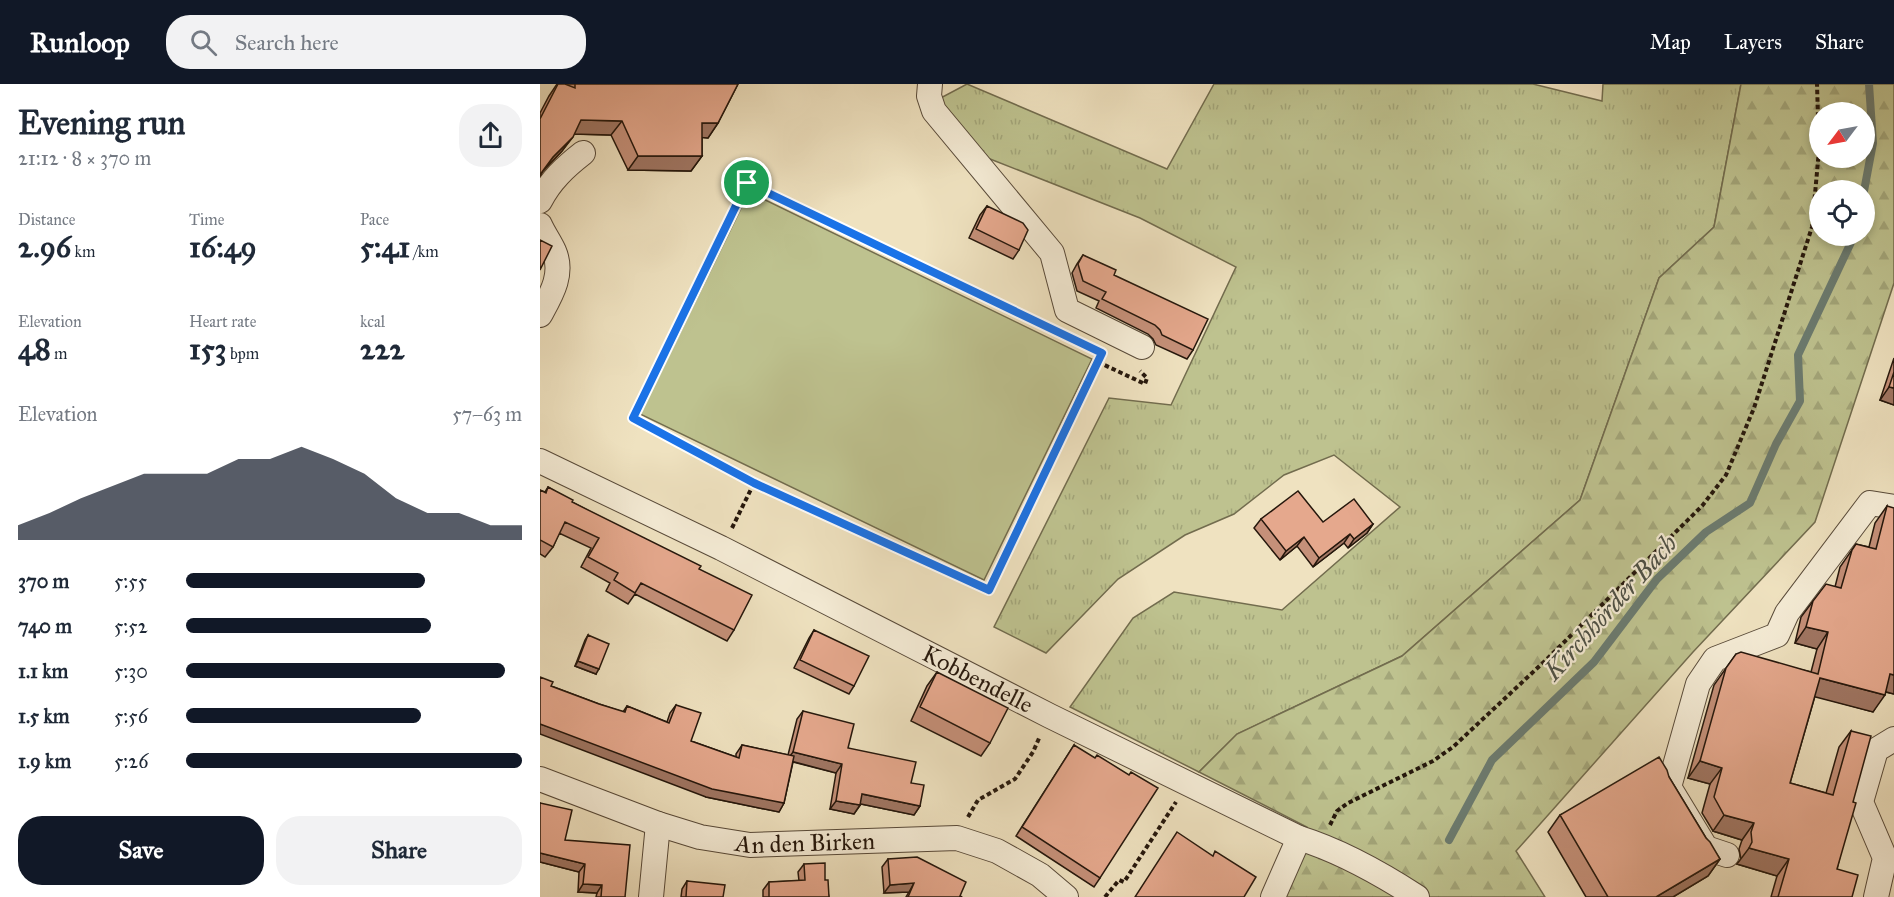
<!DOCTYPE html>
<meta charset="utf-8">
<style>
:root{--surface:#fff;--page:#f2f2f3;--text:#1f2937;--muted:#747a83;--accent:#111827}
body{margin:0;font-family:"IM FELL Great Primer",serif;background:var(--page);color:var(--text);height:100vh;display:flex;flex-direction:column;font-size:22px;white-space:nowrap}
*{box-sizing:border-box;margin:0}
p{font-size:20px;color:var(--muted)}
.icon{flex:none;width:33px;height:33px;fill:none;stroke:currentColor;stroke-width:2;stroke-linecap:round;stroke-linejoin:round}
.map{position:relative;flex:1;overflow:hidden}
.panel{display:flex;flex-direction:column;background:var(--surface);width:540px}
.panel>*{flex:none}
.needle{width:39px;rotate:238deg}
.tools{position:absolute;left:1269px;top:18px;display:grid;gap:12px}
.tools a{display:grid;place-items:center;width:66px;height:66px;border-radius:50%;background:var(--surface);box-shadow:0 3px 9px #0003;font-size:30px}
.pin{position:absolute;display:grid;place-items:center;width:51px;height:51px;color:#fff;margin:-26px;border:3px solid #fff;border-radius:50%;box-shadow:0 2px 6px #0007}
.round{display:grid;place-items:center;flex:none;width:63px;height:63px;border-radius:24px;background:var(--page)}
.head{display:flex;align-items:center;justify-content:space-between;height:102px;padding:0 18px}
h1{font-size:33px;font-weight:700;line-height:45px}
.stats{display:grid;grid-template-columns:repeat(3,1fr);gap:9px;height:102px;padding:6px 18px}
.stats div{display:grid;align-content:center}
.stats b{font-size:30px;font-weight:700}
.stats small{font-size:16px;font-weight:400}
.stats p{font-size:16px}
.chart{height:168px;padding:12px 18px}
.chart p{display:flex;justify-content:space-between}
.chart svg{width:100%;height:108px;margin-top:6px;fill:var(--accent);opacity:.7}
.button{display:flex;gap:12px;margin-top:auto;padding:12px 18px}
.button a{flex:1;height:69px;border-radius:24px;background:var(--accent);color:#fff;font-size:24px;font-weight:700;line-height:69px;text-align:center}
.button a+a{background:var(--page);color:var(--text)}
ul{padding:0 18px;list-style:none;font-size:20px}
li{display:grid;grid-template-columns:96px 72px 1fr;align-items:center;height:45px}
li i{height:15px;border-radius:8px;background:var(--accent)}
header{display:flex;align-items:center;gap:36px;box-sizing:border-box;height:84px;padding:0 30px;background:var(--accent);color:#fff}
header strong{font-size:28px}
nav{display:flex;gap:33px;margin-inline-start:auto;font-size:21px}
.search{width:420px;height:54px;background:var(--page);display:flex;align-items:center;gap:15px;box-sizing:border-box;padding:0 21px;border-radius:24px;color:var(--muted);font-size:22px}
main{display:flex;flex:1;min-height:0}
.map>svg:first-child{display:block}
.grass{fill:url(#grass-tufts);stroke:#726c4e;stroke-width:1.5}
.forest{fill:url(#forest-firs);stroke:#726c4e;stroke-width:1.5;fill-rule:evenodd}
.green{fill:#bec28f;stroke:#726c4e;stroke-width:1.5}
.lines{fill:none;stroke-linecap:round;stroke-linejoin:round}
.stream{stroke:#6b7b70;stroke-width:8}
.minor-casing{stroke:#584a39;stroke-width:26}
.path{stroke:#25170c;stroke-width:4;stroke-dasharray:4.5 3;stroke-linecap:butt}
.minor{stroke:#f5ecd6;stroke-width:24}
.wall{fill:#c59079;stroke:#25170c;stroke-width:1.5}
.shaded-wall{fill:#a07663;stroke:#25170c;stroke-width:1.5}
.building{fill:#e5a88d;stroke:#25170c;stroke-width:1.5}
.route-casing{stroke:#fff;stroke-width:12}
.route{stroke:#1a73e8;stroke-width:8}
.labels{text-anchor:middle;dominant-baseline:central;stroke-width:4.5;stroke-linejoin:round;paint-order:stroke}
.street-label{font-size:24px;fill:#25170c;stroke:#f5ecd6}
.water-label{font-size:26px;font-style:italic;fill:#4e5146;stroke:#f5ecd6}
</style>
<header>
<strong>Runloop</strong>
<div class="search"><svg class="icon" aria-label="search" viewBox="0 0 24 24"><circle cx="10" cy="10" r="6"/><path d="M15 15l6 6"/></svg>Search here</div>
<nav><a>Map</a><a>Layers</a><a>Share</a></nav>
</header>
<main>
<section class="panel">
<div class="head"><div><h1>Evening run</h1><p>21:12 · 8 × 370 m</p></div><a class="round"><svg class="icon" aria-label="share" viewBox="0 0 24 24"><path d="M12 15V3M7 8l5-5 5 5M5 13v7h14v-7"/></svg></a></div>
<div class="stats">
<div><p>Distance</p><b>2.96<small> km</small></b></div>
<div><p>Time</p><b>16:49</b></div>
<div><p>Pace</p><b>5:41<small> /km</small></b></div>
</div>
<div class="stats">
<div><p>Elevation</p><b>48<small> m</small></b></div>
<div><p>Heart rate</p><b>153<small> bpm</small></b></div>
<div><p>kcal</p><b>222</b></div>
</div>
<div class="chart"><p><span>Elevation</span>57–63 m</p>
<svg viewBox="0 0 160 44" preserveAspectRatio="none"><path d="M0 44V38L10 33L20 27L30 22L40 17L50 17L60 17L70 11L80 11L90 6L100 11L110 17L120 27L130 33L140 33L150 38L160 38V44z"/></svg>
</div>
<ul>
<li><b>370 m</b>5:55<i style="width:71%"></i></li>
<li><b>740 m</b>5:52<i style="width:73%"></i></li>
<li><b>1.1 km</b>5:30<i style="width:95%"></i></li>
<li><b>1.5 km</b>5:56<i style="width:70%"></i></li>
<li><b>1.9 km</b>5:26<i style="width:100%"></i></li>
</ul>
<div class="button"><a>Save</a><a>Share</a></div>
</section>
<div class="map">
<svg width="1354" height="813" viewBox="0 0 1354 813">
<defs>
<pattern id="grass-tufts" width="24" height="20" patternUnits="userSpaceOnUse" patternTransform="scale(1.5)"><rect width="24" height="20" fill="#bec28f"/><path d="M3 7l-1-3M5 7V3M7 7l1-3M15 17l-1-3M17 17v-4M19 17l1-3" fill="none" stroke="#a3a67a"/></pattern>
<pattern id="forest-firs" width="22" height="20" patternUnits="userSpaceOnUse" patternTransform="scale(1.5)"><rect width="22" height="20" fill="#bec28f"/><path d="M5 1l3.5 6h-7zM16 11l3.5 6h-7z" fill="#a3a67a"/></pattern>
</defs>
<rect width="100%" height="100%" fill="#efe2c0"/>
<filter id="stains"><feTurbulence type="fractalNoise" baseFrequency=".00333" numOctaves="4"/><feColorMatrix values="0 0 0 0 .2 0 0 0 0 .09 0 0 0 0 .02 0 0 0 .5 -.17"/></filter>
<radialGradient id="worn" r=".72"><stop offset=".6" stop-color="#630" stop-opacity="0"/><stop offset="1" stop-color="#630" stop-opacity=".3"/></radialGradient>
<!-- grass -->
<path class="grass" d="M427,0L627,85L674,0H993L1062,17L1063,0H1201L1174,143L1119,194L1040,416L862,572L697,650L659,688L530,623L593,534L634,508L742,526L860,423L794,371L744,391L694,430L645,451L578,495L506,569L454,543L569,314L631,321L696,183L600,134L440,71L395,17Z"/>
<!-- forest -->
<path class="forest" d="M1201,0H1354V199L1275,438L1153,568L976,767L1005,813H740L767,743L659,688L697,650L862,572L1040,416L1119,194L1174,143ZM1280,28H1324V74H1280ZM1280,106H1324V152H1280Z"/>
<!-- green -->
<path class="green" d="M209,108L552,275L444,496L100,330Z"/>
<g class="lines">
<!-- stream -->
<path class="stream" d="M1324,107L1333,59L1329,0
M909,756L952,676L1054,578L1117,495L1166,448L1210,419L1236,360L1260,317L1258,271L1314,152"/>
<defs>
<g id="minor">
<path d="M390,0L389,12L394,27L512,169L527,226L602,263"/>
<path d="M0,117C10,97 25,83 43,69"/>
<path d="M0,141C4,150 10,158 14,167C24,190 11,211 0,231"/>
<path id="s1" d="M0,377L181,464L510,632L759,754C801,767 840,789 877,813"/>
<path id="s2" d="M0,695L118,740L160,753L210,761L417,754L457,767L500,791L526,813"/>
<path d="M1187,771L1166,764L1129,703L1158,600L1175,575L1237,551L1247,529L1330,419L1354,423"/>
<path d="M111,813L118,740"/>
<path d="M733,813L759,754"/>
<path d="M1336,813L1345,774L1321,718L1336,666L1354,655"/>
</g>
</defs>
<!-- minor casing -->
<use href="#minor" class="minor-casing"/>
<!-- path -->
<path class="path" d="M207,99L562,269L449,506L214,399L93,334Z
M558,278L605,300L607,294L600,287
M192,444L214,399
M428,733L438,716L475,695L493,668L500,652
M790,741L797,727L808,719L893,677L913,663L1008,574L1162,422L1186,391L1214,324L1272,143L1279,66L1277,0
M565,813L579,796L584,798L636,718"/>
<!-- minor -->
<use href="#minor" class="minor"/>
</g>
<!-- wall -->
<path class="wall" d="M17,0H198L178,39L168,54L162,53V72L151,87L88,86L71,51L34,50L22,67L3,87L0,92V29L9,12Z
M447,122L479,166L473,175L429,154L440,131Z
M543,171L574,191L653,266L647,275L616,261L613,255L608,250L556,224L559,217L537,207L532,189L537,180Z
M1354,274V321L1340,316Z
M8,403L32,418L159,485L194,546L187,557L95,510L88,520L66,507L70,499L41,483L51,464L19,449L13,463L5,473L0,470V406L5,408Z
M1347,422L1354,610L1345,608L1333,628L1275,612L1250,699L1286,709L1299,663L1311,647L1313,718L1297,785L1312,813H1231L1237,792L1197,780L1201,775L1199,765L1202,756L1173,747L1162,729L1170,700L1148,694L1174,601L1196,570L1271,588L1277,565L1255,559L1261,533L1273,517L1295,503L1300,483L1316,460L1329,463L1335,439Z
M721,435L783,438L833,440L827,449L808,464L804,459L773,483L757,462L740,476L714,444Z
M274,546L314,602L309,610L254,584L269,554Z
M48,551L56,590L35,582L45,556Z
M397,588L450,659L441,672L371,637L387,602Z
M11,602L59,620L83,628L87,622L127,638L130,629L136,621L151,657L196,673V670L202,661L248,671L257,635L263,627L308,664L371,699L380,722L374,731L321,720L314,730L290,725L296,689L253,678L244,719L239,728L166,713Z
M534,661L560,794L554,803L476,752Z
M1129,693L1166,754L1180,775L1168,792L1133,813H1046L1008,748L1020,731Z
M0,719L25,756L85,813H56L57,809L38,808L39,788L0,778Z
M348,775L420,812L422,813H366L369,808L344,809L342,783Z
M264,780L285,796L289,813H223V806L229,798L259,797L258,788Z
M147,797L183,813H141L142,805Z"/>
<!-- shaded-wall -->
<path class="shaded-wall" d="M41,36L82,37L71,51L31,50Z
M162,39H178L168,54L152,53Z
M33,53L22,67L3,87L13,73Z
M98,72H162L151,87L88,86Z
M1349,303L1354,304V321L1340,316Z
M833,440L827,449L808,464L814,455Z
M810,450L804,459L773,483L779,474Z
M764,453L757,462L740,476L746,467Z
M1266,543L1288,548L1277,565L1255,559Z
M38,577L59,585L56,590L35,582Z
M1350,590L1354,591V610L1339,606Z
M1280,594L1345,611L1333,628L1268,611Z
M0,640L244,719L239,728L166,713L0,650Z
M253,668L302,680L296,689L247,676Z
M1160,677L1182,684L1170,700L1148,694Z
M322,710L380,722L374,731L316,719Z
M296,717L320,721L314,730L290,725Z
M1184,731L1214,739L1202,756L1173,747Z
M1209,764L1249,775L1237,792L1197,780Z
M0,769L45,780L39,788L0,778Z
M1180,775L1168,792L1133,813H1116Z
M374,799L369,808L344,809L350,801Z
M43,800L62,801L57,809L38,808Z"/>
<!-- building -->
<path class="building" d="M18,0H25L35,4V0H198L178,39H162V72H98L82,37L41,36L33,53L13,73L2,88L0,92V35Z
M447,122L483,139L488,146L479,166L436,145Z
M0,156L12,162L0,186Z
M543,171L576,186L574,191L668,235L653,266L622,251L620,246L615,241L562,215L566,208L543,197L538,180Z
M1354,288V304L1349,303Z
M8,403L33,416L32,418L161,482L159,485L212,511L194,546L101,499L95,509L74,496L78,489L48,473L59,454L25,438L13,463L0,456V406L6,409Z
M758,407L783,438L814,415L833,440L814,455L810,450L779,474L764,453L746,467L721,435Z
M1347,422L1354,424V591L1350,590L1345,611L1280,594L1250,699L1293,711L1311,647L1331,652L1313,718L1316,719L1297,785L1318,791L1312,813H1238L1249,775L1209,764L1212,758L1211,748L1214,739L1184,731L1174,713L1182,684L1160,677L1186,584L1196,570L1201,568L1278,590L1288,548L1266,543L1273,517L1286,500L1301,504L1312,466L1316,460L1336,465Z
M274,546L329,572L314,602L260,576Z
M48,551L69,560L59,585L38,577Z
M397,588L468,624L450,659L380,623Z
M0,593L13,598L11,602L59,620L85,628L87,622L129,639L136,621L161,629L151,657L199,674L202,661L254,672L244,719L172,705L0,640Z
M263,627L314,640L308,664L376,678L371,699L384,701L380,722L322,710L320,721L296,717L302,680L253,668Z
M534,661L555,674L557,671L589,691L591,688L618,704L560,794L482,743Z
M1119,673L1127,686L1129,693L1166,754L1170,758L1180,775L1116,813H1068L1020,731Z
M0,719L32,726L25,756L90,761L85,813H61L62,801L43,800L45,780L0,769Z
M637,748L673,772L675,767L716,793L704,813H595Z
M377,773L426,798L420,812L422,813H368L374,799L350,801L348,775Z
M285,779V796H288L289,813H229V798L265,796L264,780Z
M147,797L185,801L183,813H146Z"/>
<g class="lines">
<defs>
<path id="route" d="M207,99L562,269L449,506L214,399L93,334Z"/>
</defs>
<!-- route casing -->
<use href="#route" class="route-casing"/>
<!-- route -->
<use href="#route" class="route"/>
</g>
<g class="labels">
<!-- street labels -->
<g class="street-label">
<text stroke="none"><textPath href="#s1" startOffset="489">Kobbendelle</textPath></text>
<text stroke="none"><textPath href="#s2" startOffset="276">An den Birken</textPath></text>
</g>
<!-- water labels -->
<g class="water-label">
<text transform="translate(1070 523) rotate(-48)">Kirchhörder Bach</text>
</g>
</g>
<rect width="100%" height="100%" filter="url(#stains)"/>
<rect width="100%" height="100%" fill="url(#worn)"/>
</svg>
<div class="tools">
<a><svg class="needle" viewBox="-14 -14 28 28"><path d="M0-13l5 13h-10z" fill="#e53935"/><path d="M0 13l5-13h-10z" fill="#747a83"/></svg></a>
<a><svg class="icon" aria-label="locate" viewBox="0 0 24 24"><circle cx="12" cy="12" r="6"/><path d="M12 2v4M12 18v4M2 12h4M18 12h4"/></svg></a>
</div>
<div class="pin" style="left:207px;top:99px;background:#1e9e55"><svg class="icon" aria-label="arrive" viewBox="0 0 24 24"><path d="M6 21V4h12l-3 4 3 4H6"/></svg></div>
</div>
</main>
